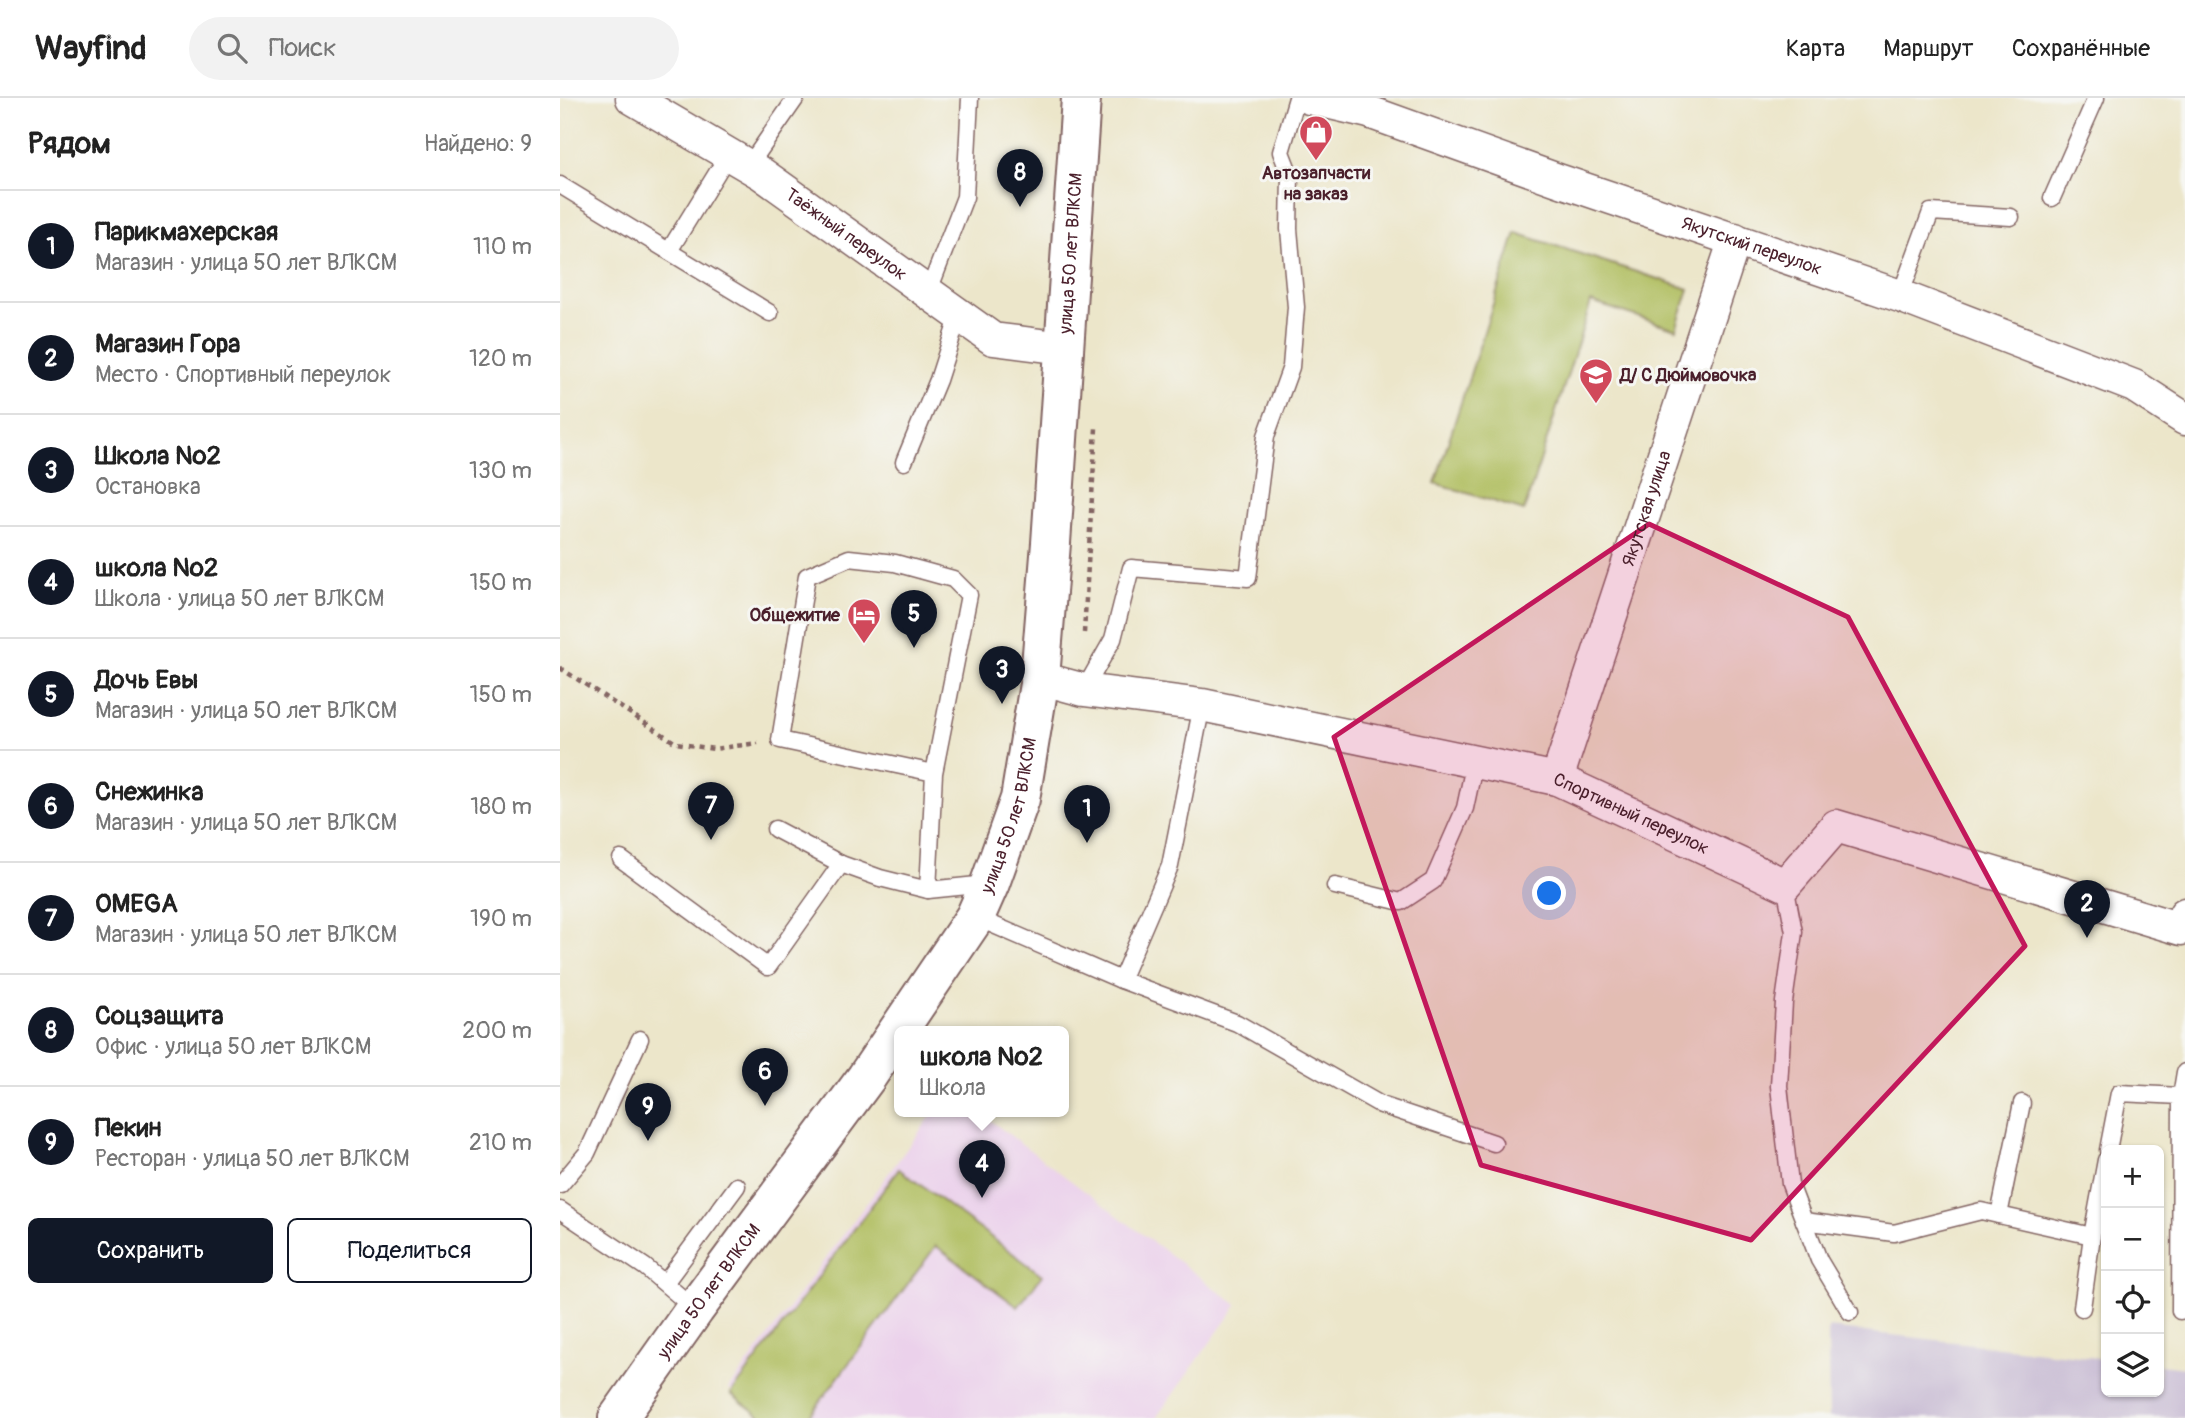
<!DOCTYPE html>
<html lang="ru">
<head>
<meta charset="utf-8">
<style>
  body { margin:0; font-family:Pangolin,sans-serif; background:#f2f2f2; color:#222 }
  .controls { position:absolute; right:21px; bottom:21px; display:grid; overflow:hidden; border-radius:10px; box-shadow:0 2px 5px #0004 }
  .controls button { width:63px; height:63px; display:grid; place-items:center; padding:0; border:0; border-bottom:2px solid #e0e0e0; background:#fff; color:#222; font:35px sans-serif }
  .you { position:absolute; left:990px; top:796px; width:24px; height:24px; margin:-18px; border:5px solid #fff; border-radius:50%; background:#1a73e8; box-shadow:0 0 0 10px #1a73e833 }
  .badge { display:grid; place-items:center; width:46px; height:46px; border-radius:50%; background:#111827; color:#fff; font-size:23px; font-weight:700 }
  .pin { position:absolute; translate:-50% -58px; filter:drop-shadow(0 2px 4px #0008) }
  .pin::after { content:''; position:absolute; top:37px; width:24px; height:21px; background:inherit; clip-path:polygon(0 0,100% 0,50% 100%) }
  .popup { position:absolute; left:334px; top:928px; width:175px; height:91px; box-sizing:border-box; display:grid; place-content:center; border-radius:10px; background:#fff; filter:drop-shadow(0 2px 5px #0005); font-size:23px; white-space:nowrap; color:#767676 }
  .popup b { font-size:26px; color:#222 }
  .popup::after { content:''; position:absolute; left:50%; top:100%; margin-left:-14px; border:14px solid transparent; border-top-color:#fff }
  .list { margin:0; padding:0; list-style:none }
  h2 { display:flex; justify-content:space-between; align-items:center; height:91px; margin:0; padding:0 28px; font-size:30px }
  h2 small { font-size:23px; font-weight:400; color:#767676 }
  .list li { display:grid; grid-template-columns:46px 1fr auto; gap:21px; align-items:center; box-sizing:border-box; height:112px; padding:0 28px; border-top:2px solid #e0e0e0 }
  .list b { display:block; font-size:26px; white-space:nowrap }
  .list p { margin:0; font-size:23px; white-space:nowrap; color:#767676 }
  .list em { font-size:23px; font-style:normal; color:#767676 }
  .actions { display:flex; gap:14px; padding:21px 28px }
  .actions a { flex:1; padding:16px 0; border:2px solid #111827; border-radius:10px; text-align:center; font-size:24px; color:#111827 }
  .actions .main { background:#111827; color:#fff }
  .icon { flex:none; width:38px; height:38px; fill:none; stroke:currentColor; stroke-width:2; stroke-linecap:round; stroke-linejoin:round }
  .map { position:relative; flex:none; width:1625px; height:1320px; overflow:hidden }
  header { display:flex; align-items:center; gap:42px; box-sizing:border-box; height:98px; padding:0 35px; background:#fff; border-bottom:2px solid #e0e0e0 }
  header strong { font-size:33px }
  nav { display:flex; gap:38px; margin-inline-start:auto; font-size:24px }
  .search { width:490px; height:63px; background:#f2f2f2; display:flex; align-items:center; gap:18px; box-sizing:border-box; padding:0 24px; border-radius:38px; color:#767676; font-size:26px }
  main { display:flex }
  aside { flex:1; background:#fff }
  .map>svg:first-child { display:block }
  .built { fill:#ebd1eb }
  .industrial { fill:#cbbfd5 }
  .green { fill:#b0be60; stroke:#7d6e46; stroke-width:2 }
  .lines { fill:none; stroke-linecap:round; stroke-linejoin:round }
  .service-casing { stroke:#836563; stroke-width:19 }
  .minor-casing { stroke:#836563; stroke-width:35 }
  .primary-casing { stroke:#836563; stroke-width:42 }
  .path { stroke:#836563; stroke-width:4.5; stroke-dasharray:5 5; stroke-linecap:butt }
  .service { stroke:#fff; stroke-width:16 }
  .minor { stroke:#fff; stroke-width:32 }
  .primary { stroke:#fff; stroke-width:38 }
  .marked { fill:#c2185b; fill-opacity:0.2; stroke:#c2185b; stroke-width:5; stroke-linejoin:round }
  .labels { text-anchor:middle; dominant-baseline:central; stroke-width:6; stroke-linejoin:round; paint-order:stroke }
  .poi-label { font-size:18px; font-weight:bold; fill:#4a1f2b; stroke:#f6f6f2 }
  .street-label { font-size:18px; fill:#4a1f2b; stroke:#f6f6f2 }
</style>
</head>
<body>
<header>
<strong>Wayfind</strong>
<div class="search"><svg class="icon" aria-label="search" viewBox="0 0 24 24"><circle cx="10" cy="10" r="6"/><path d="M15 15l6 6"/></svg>Поиск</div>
<nav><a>Карта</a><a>Маршрут</a><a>Сохранённые</a></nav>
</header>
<main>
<aside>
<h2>Рядом<small>Найдено: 9</small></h2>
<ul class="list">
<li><span class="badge">1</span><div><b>Парикмахерская</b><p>Магазин · улица 50 лет ВЛКСМ</p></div><em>110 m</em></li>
<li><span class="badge">2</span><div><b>Магазин Гора</b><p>Место · Спортивный переулок</p></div><em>120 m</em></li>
<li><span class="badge">3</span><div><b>Школа №2</b><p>Остановка</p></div><em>130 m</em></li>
<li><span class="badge">4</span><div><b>школа №2</b><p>Школа · улица 50 лет ВЛКСМ</p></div><em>150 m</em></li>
<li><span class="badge">5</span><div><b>Дочь Евы</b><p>Магазин · улица 50 лет ВЛКСМ</p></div><em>150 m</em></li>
<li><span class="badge">6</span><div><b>Снежинка</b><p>Магазин · улица 50 лет ВЛКСМ</p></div><em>180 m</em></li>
<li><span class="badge">7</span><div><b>OMEGA</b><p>Магазин · улица 50 лет ВЛКСМ</p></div><em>190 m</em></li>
<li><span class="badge">8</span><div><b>Соцзащита</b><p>Офис · улица 50 лет ВЛКСМ</p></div><em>200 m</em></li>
<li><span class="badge">9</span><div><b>Пекин</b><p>Ресторан · улица 50 лет ВЛКСМ</p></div><em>210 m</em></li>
</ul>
<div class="actions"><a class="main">Сохранить</a><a>Поделиться</a></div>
</aside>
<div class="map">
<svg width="1625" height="1320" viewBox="0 0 1625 1320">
  <rect width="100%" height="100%" fill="#f6f6f2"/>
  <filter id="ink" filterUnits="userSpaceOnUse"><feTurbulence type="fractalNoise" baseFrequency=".0143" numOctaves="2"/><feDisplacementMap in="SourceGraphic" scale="14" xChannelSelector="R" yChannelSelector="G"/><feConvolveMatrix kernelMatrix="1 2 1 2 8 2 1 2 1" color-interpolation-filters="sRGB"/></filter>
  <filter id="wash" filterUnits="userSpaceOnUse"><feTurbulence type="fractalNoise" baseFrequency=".00686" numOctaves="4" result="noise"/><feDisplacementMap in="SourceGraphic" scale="28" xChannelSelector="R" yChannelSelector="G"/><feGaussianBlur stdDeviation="1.57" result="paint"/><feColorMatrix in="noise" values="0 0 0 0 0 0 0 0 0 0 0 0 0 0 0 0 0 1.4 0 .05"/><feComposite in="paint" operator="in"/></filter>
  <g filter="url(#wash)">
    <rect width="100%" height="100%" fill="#ece6ca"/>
    <!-- built -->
    <path class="built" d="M374,1014H419L677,1207L596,1320H205L169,1291Z"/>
    <!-- industrial -->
    <path class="industrial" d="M1268,1230L1546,1261V1294H1599V1267L1625,1270V1320H1269Z"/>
    <!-- green -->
    <g class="green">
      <path d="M956,135L1129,191L1116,231L1031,204L964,413L875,385Z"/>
      <path d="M339,1071L482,1177L458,1209L376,1148L248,1320H203L171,1296Z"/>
    </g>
  </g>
  <g filter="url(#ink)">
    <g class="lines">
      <!-- service casing -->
      <g class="service-casing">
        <g id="service">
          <path d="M188,69L236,0"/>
          <path d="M0,87L210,215"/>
          <path d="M1492,100L1536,0"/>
          <path d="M109,153L168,57"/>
          <path d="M368,195L405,99L410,0"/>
          <path d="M1340,198L1371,114L1451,119"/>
          <path d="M344,364L378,282L399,217"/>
          <path d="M524,592L553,541L571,470L688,480L706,338L731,269L736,209L729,131L730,77L721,54L737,0"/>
          <path d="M215,731L281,766L320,780L368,792L427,786"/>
          <path d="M61,761L208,869L281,766"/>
          <path d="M1225,787L1234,834L1224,904L1219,988L1230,1086L1259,1162L1290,1214"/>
          <path d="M775,788L841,804L873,783L905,710L915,663"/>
          <path d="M368,792L374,675L409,497L393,481L335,465L289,460L247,478L220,642L374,675"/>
          <path d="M415,819L561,882L677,925L821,1007L934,1045"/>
          <path d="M561,882L610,768L642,607"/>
          <path d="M1621,998L1625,974"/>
          <path d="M1548,1052L1559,995L1621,998L1620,1213"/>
          <path d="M0,1087L27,1055L80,941"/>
          <path d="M0,1112L85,1169L135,1211"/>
          <path d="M1439,1117L1462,1005"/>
          <path d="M1244,1123L1334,1135L1421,1113L1532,1138L1546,1062"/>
          <path d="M105,1185L177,1088"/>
          <path d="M1522,1210L1532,1138"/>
        </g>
      </g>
      <!-- minor casing -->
      <g class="minor-casing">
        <g id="minor">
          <path id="s1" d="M72,0L202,76L433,241L504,250"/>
          <path id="s2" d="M749,0L809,14L998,82L1340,198L1574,288L1625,321"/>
          <path id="s3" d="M480,580L524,592L642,607L997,681L1225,787L1276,728L1621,831L1625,816"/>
          <path id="s4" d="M997,681L1175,141"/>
        </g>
      </g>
      <!-- primary casing -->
      <g class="primary-casing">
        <g id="primary">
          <path id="s5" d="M58,1320L135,1211L306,980L415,819L430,785L460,701L480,580L491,445L521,0"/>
        </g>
      </g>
      <!-- path -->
      <g class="path">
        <path d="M524,535L536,330"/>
        <path d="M0,570L116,645L154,651L198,645"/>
      </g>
      <!-- service -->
      <use href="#service" class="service"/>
      <!-- minor -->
      <use href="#minor" class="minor"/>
      <!-- primary -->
      <use href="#primary" class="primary"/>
    </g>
  </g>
  <!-- marked area -->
  <path class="marked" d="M1089,426L1288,519L1465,848L1191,1142L921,1067L774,639Z"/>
  <!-- icons -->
  <defs>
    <g id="shop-pin" transform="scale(1.75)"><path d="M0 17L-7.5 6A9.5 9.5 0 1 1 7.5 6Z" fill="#d1495b" stroke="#f6f6f2"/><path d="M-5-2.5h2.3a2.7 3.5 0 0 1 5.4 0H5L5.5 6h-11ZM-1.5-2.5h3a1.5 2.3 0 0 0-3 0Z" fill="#fff"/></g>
    <g id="school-pin" transform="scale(1.75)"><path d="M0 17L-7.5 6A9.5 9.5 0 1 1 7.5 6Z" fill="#d1495b" stroke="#f6f6f2"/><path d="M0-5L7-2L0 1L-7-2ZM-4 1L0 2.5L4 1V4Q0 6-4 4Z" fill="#fff"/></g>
    <g id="hotel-pin" transform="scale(1.75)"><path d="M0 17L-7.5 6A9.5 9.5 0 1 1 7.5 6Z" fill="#d1495b" stroke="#f6f6f2"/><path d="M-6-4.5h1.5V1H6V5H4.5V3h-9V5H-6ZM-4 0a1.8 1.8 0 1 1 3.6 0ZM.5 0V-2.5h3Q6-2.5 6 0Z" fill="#fff"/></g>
  </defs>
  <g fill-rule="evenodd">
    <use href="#shop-pin" x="756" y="34"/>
    <use href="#school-pin" x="1036" y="277"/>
    <use href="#hotel-pin" x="304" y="517"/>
  </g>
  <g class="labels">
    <!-- poi labels -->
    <g class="poi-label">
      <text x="756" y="75">Автозапчасти<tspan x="756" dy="21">на заказ</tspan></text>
      <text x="1060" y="277" text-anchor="start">Д/ С Дюймовочка</text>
      <text x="280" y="517" text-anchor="end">Общежитие</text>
    </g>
    <!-- street labels -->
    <g class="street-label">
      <text stroke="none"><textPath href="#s1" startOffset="254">Таёжный переулок</textPath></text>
      <text stroke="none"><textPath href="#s2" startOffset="467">Якутский переулок</textPath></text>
      <text stroke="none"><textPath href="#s5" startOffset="1290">улица 50 лет ВЛКСМ</textPath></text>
      <text stroke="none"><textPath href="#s4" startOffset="285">Якутская улица</textPath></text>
      <text stroke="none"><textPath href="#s3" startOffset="609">Спортивный переулок</textPath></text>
      <text stroke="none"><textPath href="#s5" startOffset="723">улица 50 лет ВЛКСМ</textPath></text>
      <text stroke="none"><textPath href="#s5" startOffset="156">улица 50 лет ВЛКСМ</textPath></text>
    </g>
  </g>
</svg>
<div class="controls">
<button>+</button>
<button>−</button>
<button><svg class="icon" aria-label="locate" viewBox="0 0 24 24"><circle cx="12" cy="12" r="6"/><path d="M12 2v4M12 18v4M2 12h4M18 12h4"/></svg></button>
<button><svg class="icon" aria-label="layers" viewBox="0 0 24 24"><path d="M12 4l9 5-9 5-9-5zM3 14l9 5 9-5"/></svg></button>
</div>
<div class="you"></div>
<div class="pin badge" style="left:527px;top:745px">1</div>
<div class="pin badge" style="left:1527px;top:840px">2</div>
<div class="pin badge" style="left:442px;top:606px">3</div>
<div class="pin badge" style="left:422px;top:1100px">4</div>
<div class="popup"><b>школа №2</b>Школа</div>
<div class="pin badge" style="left:354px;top:550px">5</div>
<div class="pin badge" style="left:205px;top:1008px">6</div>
<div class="pin badge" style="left:151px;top:742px">7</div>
<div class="pin badge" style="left:460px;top:109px">8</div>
<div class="pin badge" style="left:88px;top:1043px">9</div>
</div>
</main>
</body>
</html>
